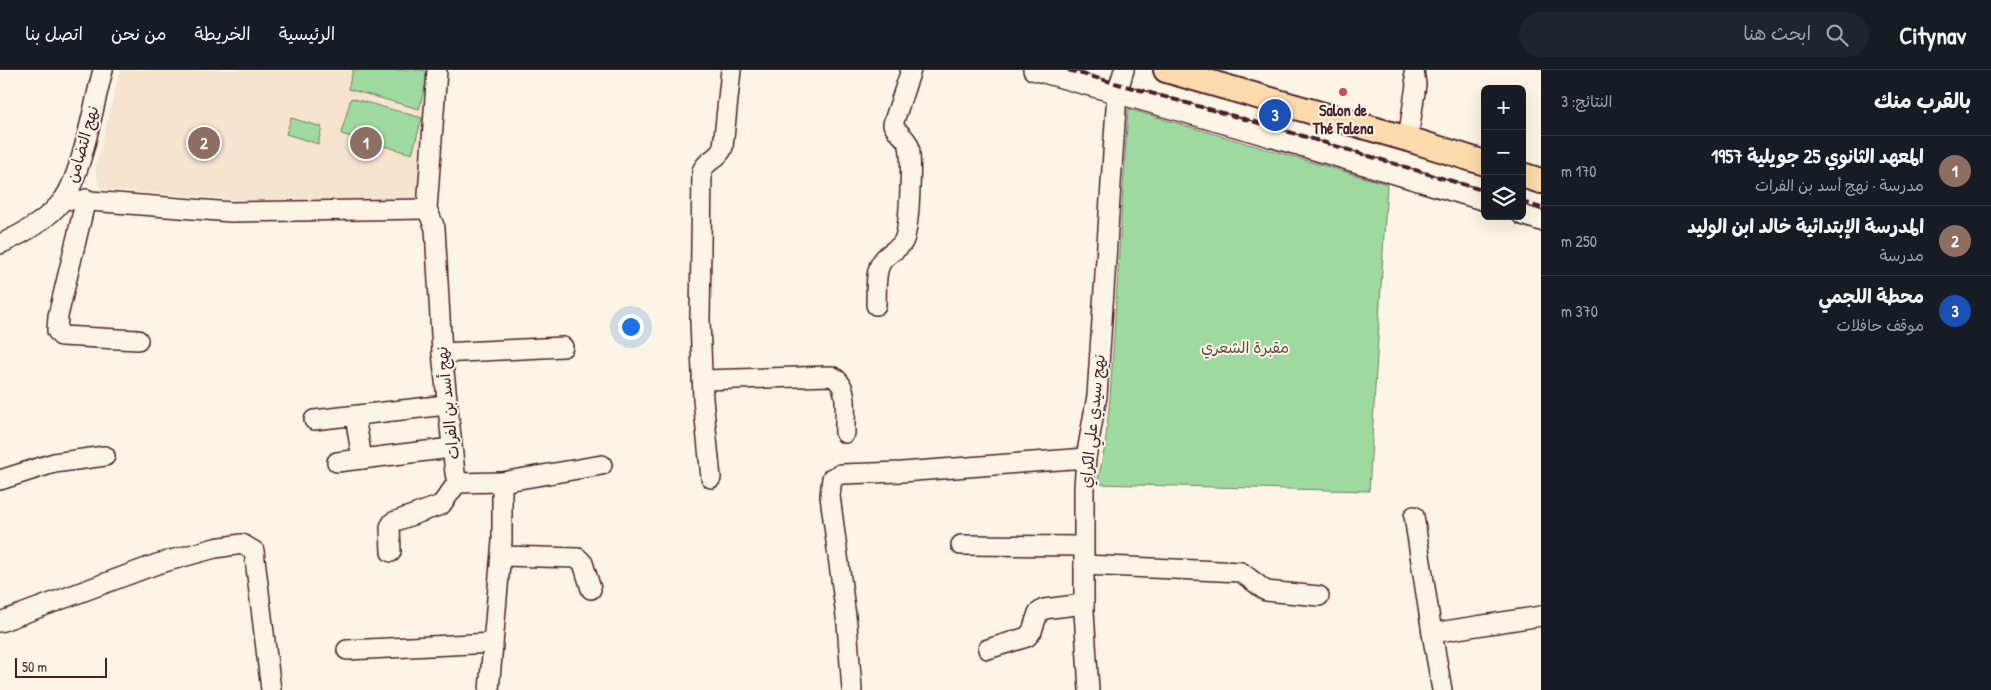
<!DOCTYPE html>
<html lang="ar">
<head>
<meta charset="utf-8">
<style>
  body { margin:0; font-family:"Patrick Hand","Playpen Sans Arabic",sans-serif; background:#20242c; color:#f1f3f6; direction:rtl }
  .controls { position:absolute; right:15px; top:15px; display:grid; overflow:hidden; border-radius:8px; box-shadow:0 5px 20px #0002 }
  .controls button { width:45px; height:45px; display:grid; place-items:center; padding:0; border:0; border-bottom:1px solid #363941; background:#171b24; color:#f1f3f6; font:25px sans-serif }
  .scale { position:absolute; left:15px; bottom:12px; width:92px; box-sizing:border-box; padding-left:5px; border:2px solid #4a1f2b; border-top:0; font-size:14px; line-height:18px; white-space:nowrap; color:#4a1f2b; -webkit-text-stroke:4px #fcf5e5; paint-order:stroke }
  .you { position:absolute; left:630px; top:256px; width:18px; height:18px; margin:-12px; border:4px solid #fff; border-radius:50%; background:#1a73e8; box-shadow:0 0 0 8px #1a73e833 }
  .badge { display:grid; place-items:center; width:32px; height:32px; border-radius:50%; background:#7c3aed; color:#fff; font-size:16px; font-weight:700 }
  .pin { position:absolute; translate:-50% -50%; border:2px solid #fff; box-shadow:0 1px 5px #0006 }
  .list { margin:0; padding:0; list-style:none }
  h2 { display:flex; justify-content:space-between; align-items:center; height:65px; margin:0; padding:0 20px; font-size:21px }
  h2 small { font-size:16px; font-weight:400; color:#9ea1a6 }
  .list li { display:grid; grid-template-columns:32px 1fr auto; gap:15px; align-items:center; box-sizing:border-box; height:70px; padding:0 20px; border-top:1px solid #363941 }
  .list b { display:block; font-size:19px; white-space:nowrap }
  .list p { margin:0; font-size:16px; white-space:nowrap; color:#9ea1a6 }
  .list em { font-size:16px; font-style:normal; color:#9ea1a6 }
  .icon { flex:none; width:28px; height:28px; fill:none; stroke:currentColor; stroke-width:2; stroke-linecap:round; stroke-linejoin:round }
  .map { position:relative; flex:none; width:1541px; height:620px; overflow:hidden; direction:ltr }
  header { display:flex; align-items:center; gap:30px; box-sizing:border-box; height:70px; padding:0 25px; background:#171b24; border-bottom:1px solid #363941 }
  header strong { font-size:24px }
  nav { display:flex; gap:28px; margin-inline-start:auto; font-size:18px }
  .search { width:350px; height:45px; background:#20242c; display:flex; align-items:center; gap:12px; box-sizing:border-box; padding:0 18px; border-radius:28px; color:#9ea1a6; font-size:19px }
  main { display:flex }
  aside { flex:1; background:#171b24 }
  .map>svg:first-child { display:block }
  .built { fill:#f6e4ce }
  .green { fill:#9edaa0; stroke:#747c66 }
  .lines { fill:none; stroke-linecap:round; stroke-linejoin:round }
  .minor-casing { stroke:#4a1f2b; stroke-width:22 }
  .major-casing { stroke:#4a1f2b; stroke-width:28 }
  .minor { stroke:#fcf5e5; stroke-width:19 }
  .major { stroke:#fedbac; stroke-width:24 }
  .rail { stroke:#4a1f2b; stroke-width:4; stroke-dasharray:8 4; stroke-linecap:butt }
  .poi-dot { fill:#d1495b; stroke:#fcf5e5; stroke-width:2 }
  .labels { text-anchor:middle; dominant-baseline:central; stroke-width:4; stroke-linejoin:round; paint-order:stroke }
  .poi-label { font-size:16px; font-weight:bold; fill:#4a1f2b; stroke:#fcf5e5 }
  .street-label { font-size:16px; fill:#4a1f2b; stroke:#fcf5e5 }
  .park-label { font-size:16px; fill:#5f4e48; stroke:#fcf5e5 }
</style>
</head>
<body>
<header>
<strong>Citynav</strong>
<div class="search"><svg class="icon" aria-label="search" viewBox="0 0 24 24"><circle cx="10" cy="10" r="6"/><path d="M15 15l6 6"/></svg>ابحث هنا</div>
<nav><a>الرئيسية</a><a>الخريطة</a><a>من نحن</a><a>اتصل بنا</a></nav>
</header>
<main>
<aside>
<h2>بالقرب منك<small>النتائج: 3</small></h2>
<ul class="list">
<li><span class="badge" style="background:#8d6e63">1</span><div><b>المعهد الثانوي 25 جويلية 1957</b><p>مدرسة · نهج أسد بن الفرات</p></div><em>170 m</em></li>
<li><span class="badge" style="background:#8d6e63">2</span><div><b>المدرسة الإبتدائية خالد ابن الوليد</b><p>مدرسة</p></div><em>250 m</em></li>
<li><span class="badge" style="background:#1a4fb4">3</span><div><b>محطة اللجمي</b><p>موقف حافلات</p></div><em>370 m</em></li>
</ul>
</aside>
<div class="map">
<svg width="1541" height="620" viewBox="0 0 1541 620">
  <rect width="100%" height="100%" fill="#fcf5e5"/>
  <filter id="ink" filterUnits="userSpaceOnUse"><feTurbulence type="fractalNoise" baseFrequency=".02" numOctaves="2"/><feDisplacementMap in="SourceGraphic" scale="10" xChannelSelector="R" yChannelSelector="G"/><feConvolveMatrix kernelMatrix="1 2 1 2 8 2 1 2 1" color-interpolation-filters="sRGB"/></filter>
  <g filter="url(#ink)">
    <!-- built -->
    <path class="built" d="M124,0H429L420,122L408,133H276L100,119L95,100L120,1Z"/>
    <!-- green -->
    <g class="green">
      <path d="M353,0H421L429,2L419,39L348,19Z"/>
      <path d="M351,28L422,48L412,84L341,64Z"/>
      <path d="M1128,39L1387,114L1369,421L1097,414L1105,376L1110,329Z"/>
      <path d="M291,48L322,57L318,74L286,64Z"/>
    </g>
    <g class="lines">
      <!-- minor casing -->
      <g class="minor-casing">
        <g id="minor">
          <path d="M437,0L427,139L435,158L442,283L455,403L457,413L502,412V471L489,620"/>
          <path d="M1033,0L1250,61L1485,131"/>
          <path d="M1408,69L1416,15L1414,0"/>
          <path d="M64,129L231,142L427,139"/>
          <path d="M86,129L58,246L57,261L61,266L138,270"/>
          <path d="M1522,145L1541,151"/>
          <path d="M0,174C23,164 47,150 63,130C82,105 94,32 103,0"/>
          <path d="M876,235C877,222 874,200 883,190C889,182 898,180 903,172C910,160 912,90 909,76C906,66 896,63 893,54L911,0"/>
          <path d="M442,283L563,277"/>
          <path d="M702,310L831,306C851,314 844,345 845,363"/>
          <path d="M355,346L362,389"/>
          <path d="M314,350L446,335"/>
          <path d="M337,392L451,378"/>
          <path d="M711,408L703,329L700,250L702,101C706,90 719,89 723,77L731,0"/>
          <path d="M0,410L54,393L105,386"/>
          <path d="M502,412L602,395"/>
          <path d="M1414,446L1432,563"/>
          <path d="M961,475L1083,476"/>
          <path d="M391,482L390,457L393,452L441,435L457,413"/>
          <path d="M501,486L578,488L583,493L591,519"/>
          <path d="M1084,495L1241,502L1266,521L1319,526"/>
          <path d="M0,552L157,494L215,478L242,474L254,481L271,620"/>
          <path d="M988,579L1027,567L1032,561L1038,543L1044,539L1084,534"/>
          <path d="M347,580L493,573"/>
          <path d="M852,620L847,554L830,426L832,408L841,404L902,402L1086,388"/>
          <path d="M1089,620L1084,542V417L1086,388L1097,326L1117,23L1124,0"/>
          <path d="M1442,620L1432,563L1541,546"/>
        </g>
      </g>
      <!-- major casing -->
      <g class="major-casing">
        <g id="major">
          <path d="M1166,0L1408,69L1485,93"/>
          <path d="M1522,105L1541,111"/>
        </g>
      </g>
      <!-- minor -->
      <use href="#minor" class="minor"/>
      <!-- major -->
      <use href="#major" class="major"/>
      <!-- rail -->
      <g class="rail">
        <path d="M1068,0L1266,55L1485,121"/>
        <path d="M1522,132L1541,138"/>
      </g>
    </g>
  </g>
  <!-- markers -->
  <circle class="poi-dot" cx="1343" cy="22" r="5"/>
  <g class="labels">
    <!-- poi labels -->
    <g class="poi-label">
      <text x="1343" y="40">Salon de<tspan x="1343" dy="18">Thé Falena</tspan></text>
    </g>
    <!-- street labels -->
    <g class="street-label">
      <text transform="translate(82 74) rotate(-74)">نهج التضامن</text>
      <text transform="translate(447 333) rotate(-96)">نهج أسد بن الفرات</text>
      <text transform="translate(1092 351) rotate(-84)">نهج سيدي علي الكراي</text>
    </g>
    <!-- park labels -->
    <g class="park-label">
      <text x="1245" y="277">مقبرة الشعري</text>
    </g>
  </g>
</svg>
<div class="controls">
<button>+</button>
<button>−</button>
<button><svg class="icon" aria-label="layers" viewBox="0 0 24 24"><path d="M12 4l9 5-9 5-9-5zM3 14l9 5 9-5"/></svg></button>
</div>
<div class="scale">50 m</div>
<div class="you"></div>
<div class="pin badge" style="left:366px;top:73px;background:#8d6e63">1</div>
<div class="pin badge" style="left:204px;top:73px;background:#8d6e63">2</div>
<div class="pin badge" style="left:1275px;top:45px;background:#1a4fb4">3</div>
</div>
</main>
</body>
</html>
